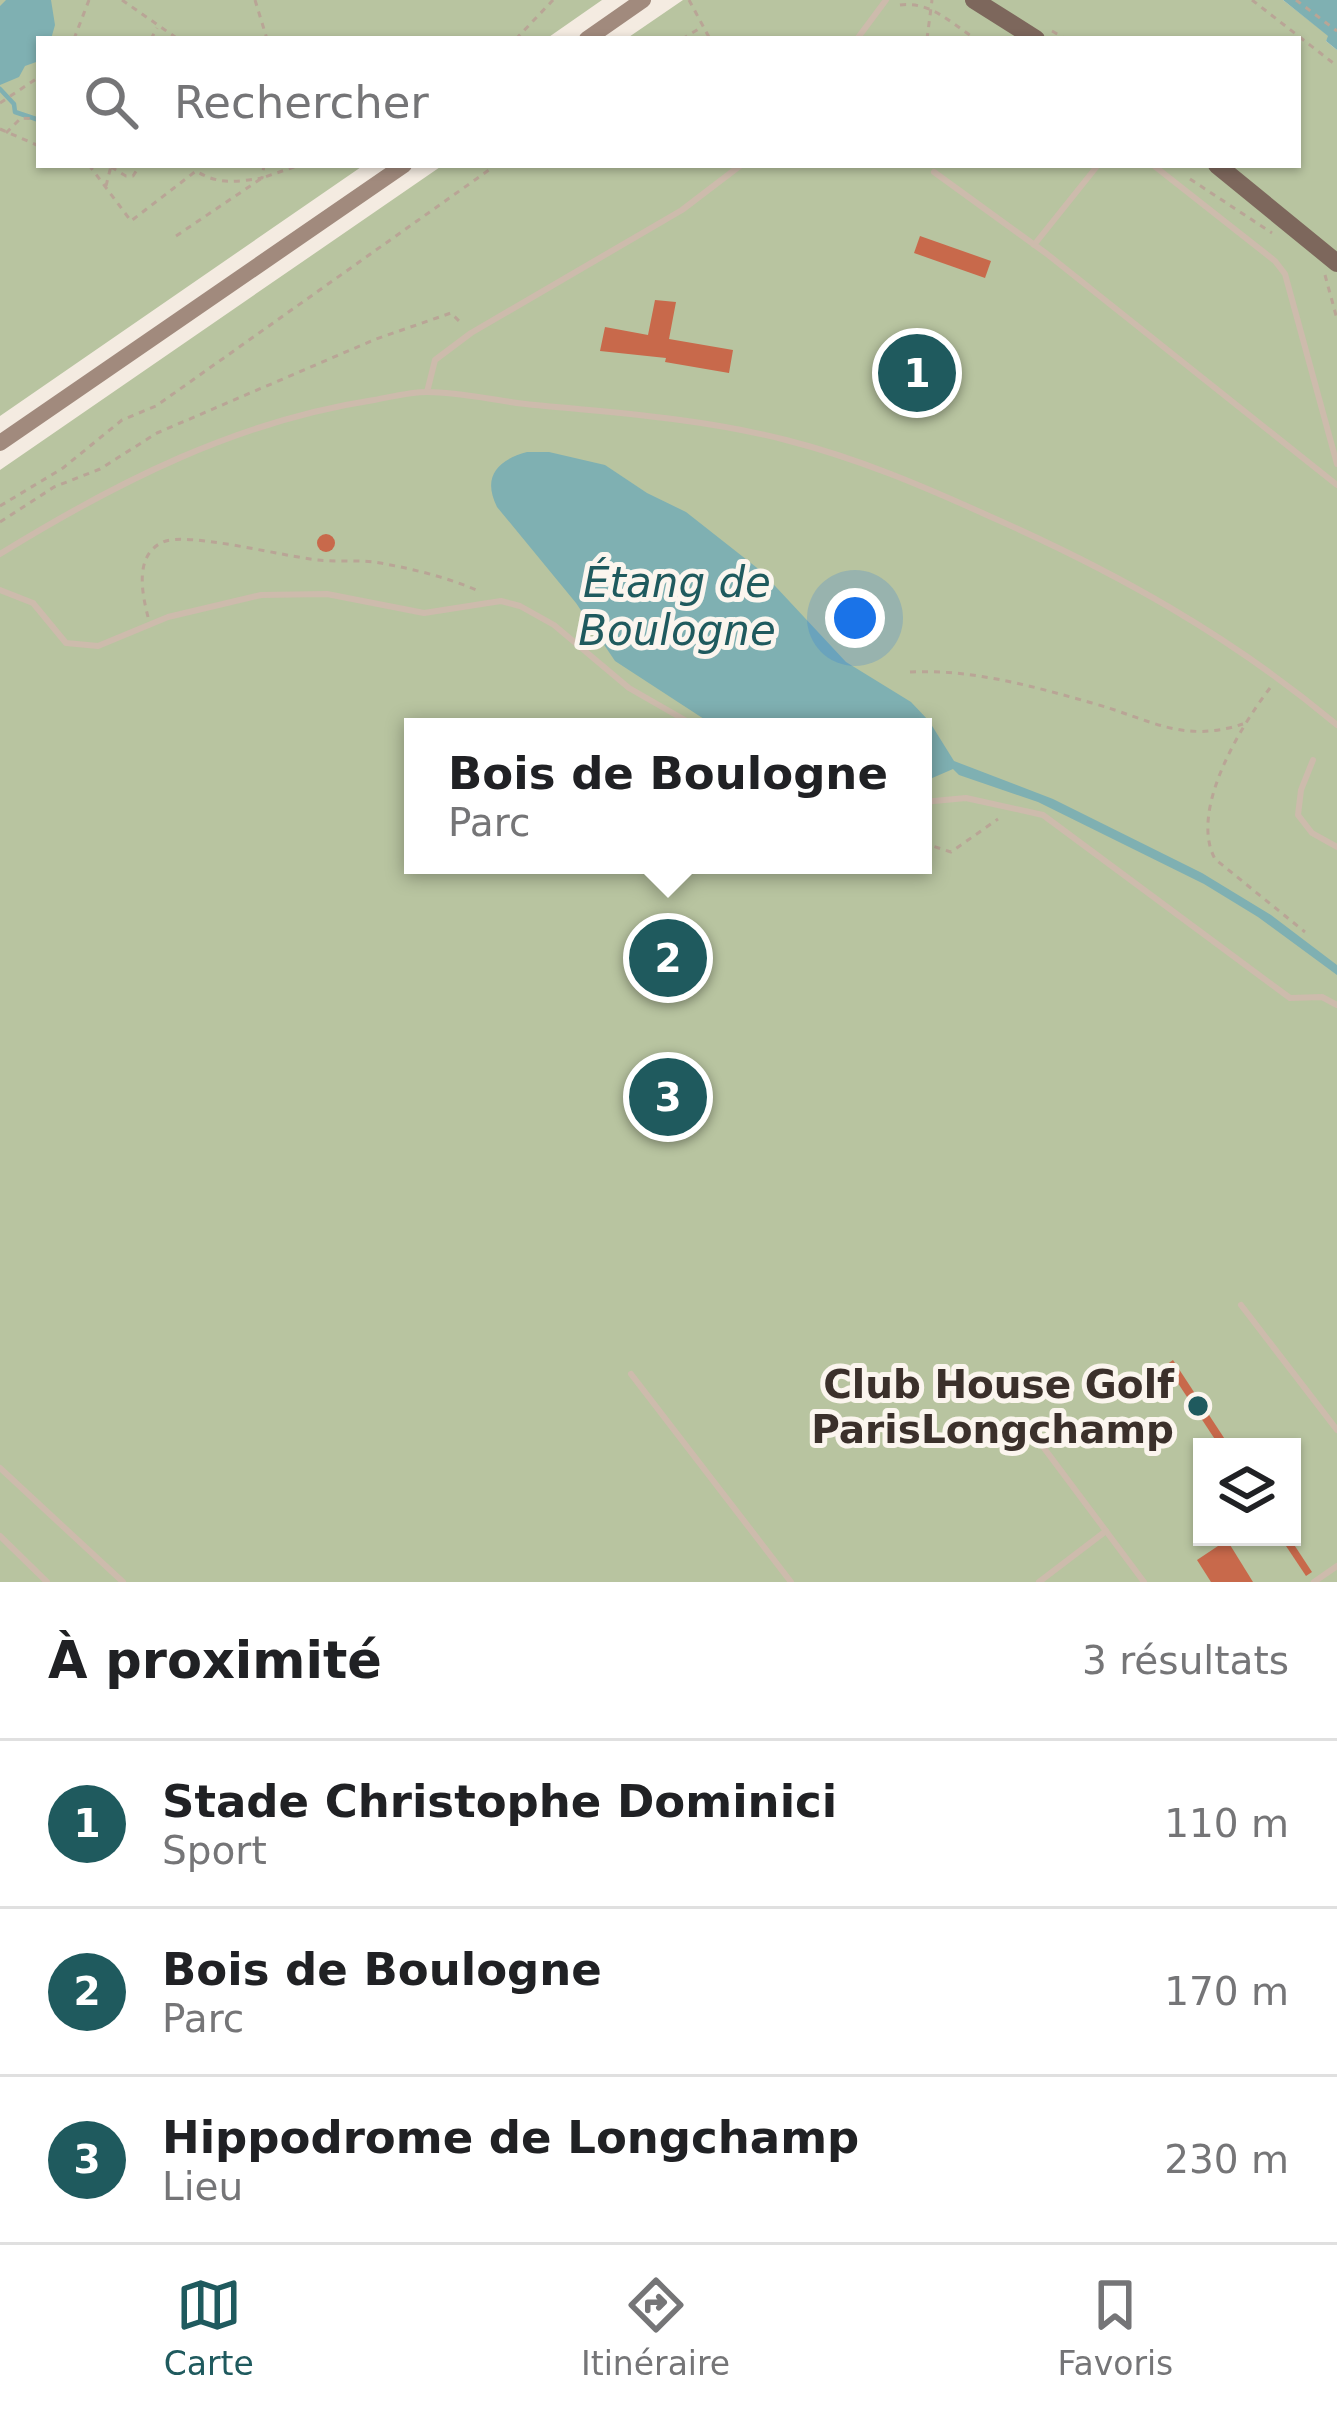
<!DOCTYPE html>
<html lang="fr">
<head>
<meta charset="utf-8">
<style>
  body { margin:0; font-family:"DejaVu Sans",sans-serif; background:#f6f6f6; color:#202124 }
  .controls { position:absolute; right:36px; bottom:36px; display:grid; overflow:hidden; border-radius:0px; box-shadow:0 3px 9px #0004 }
  .controls button { width:108px; height:108px; display:grid; place-items:center; padding:0; border:0; border-bottom:3px solid #e0e0e0; background:#fff; color:#202124; font:60px sans-serif }
  .you { position:absolute; left:855px; top:618px; width:42px; height:42px; margin:-30px; border:9px solid #fff; border-radius:50%; background:#1a73e8; box-shadow:0 0 0 18px #1a73e833 }
  .badge { display:grid; place-items:center; width:78px; height:78px; border-radius:50%; background:#1f5a5e; color:#fff; font-size:39px; font-weight:700 }
  .pin { position:absolute; translate:-50% -50%; border:6px solid #fff; box-shadow:0 3px 12px #0006 }
  .popup { position:absolute; left:404px; top:718px; width:528px; height:156px; box-sizing:border-box; display:grid; place-content:center; border-radius:0px; background:#fff; filter:drop-shadow(0 3px 9px #0005); font-size:39px; white-space:nowrap; color:#757577 }
  .popup b { font-size:45px; color:#202124 }
  .popup::after { content:''; position:absolute; left:50%; top:100%; margin-left:-24px; border:24px solid transparent; border-top-color:#fff }
  .list { margin:0; padding:0; list-style:none }
  h2 { display:flex; justify-content:space-between; align-items:center; height:156px; margin:0; padding:0 48px; font-size:51px }
  h2 small { font-size:39px; font-weight:400; color:#757577 }
  .list li { display:grid; grid-template-columns:78px 1fr auto; gap:36px; align-items:center; box-sizing:border-box; height:168px; padding:0 48px; border-top:3px solid #e0e0e0 }
  .list b { display:block; font-size:45px; white-space:nowrap }
  .list p { margin:0; font-size:39px; white-space:nowrap; color:#757577 }
  .list em { font-size:39px; font-style:normal; color:#757577 }
  .icon { flex:none; width:66px; height:66px; fill:none; stroke:currentColor; stroke-width:2; stroke-linecap:round; stroke-linejoin:round }
  .map { position:relative; flex:none; width:1337px; height:1582px; overflow:hidden }
  .search { position:absolute; background:#fff; box-shadow:0 3px 9px #0004; left:36px; right:36px; top:36px; height:132px; display:flex; align-items:center; gap:30px; box-sizing:border-box; padding:0 42px; border-radius:0px; color:#757577; font-size:45px }
  .sheet { height:660px; background:#fff }
  nav { display:flex; justify-content:space-around; align-items:center; box-sizing:border-box; height:168px; border-top:3px solid #e0e0e0; background:#fff; font-size:33px; color:#757577 }
  nav a { display:grid; justify-items:center; gap:6px }
  nav .on { color:#1f5a5e }
  .map>svg:first-child { display:block }
  .green { fill:#b8c4a0; fill-rule:evenodd }
  .water { fill:#7fb0b2 }
  .lines { fill:none; stroke-linecap:round; stroke-linejoin:round }
  .stream { stroke:#7fb0b2; stroke-width:4.5 }
  .building { fill:#c8694b }
  .path { stroke:#b9a596; stroke-width:3; stroke-dasharray:6 6; stroke-linecap:butt }
  .lane { stroke:#cdbbac; stroke-width:6 }
  .secondary { stroke:#a18a7d; stroke-width:16 }
  .primary { stroke:#7d675c; stroke-width:18 }
  .poi-dot { fill:#1f5a5e; stroke:#fbf5ee; stroke-width:4.5 }
  .labels { text-anchor:middle; dominant-baseline:central; stroke-width:10; stroke-linejoin:round; paint-order:stroke }
  .poi-label { font-size:39px; font-weight:bold; fill:#3b302b; stroke:#fbf5ee; text-anchor:end }
  .water-label { font-size:42px; font-style:italic; fill:#1f5a5e; stroke:#fbf5ee }
</style>
</head>
<body>
<div class="map">
<svg width="1337" height="1582" viewBox="0 0 1337 1582">
  <rect width="100%" height="100%" fill="#f4ebe1"/>
  <!-- green -->
  <g class="green">
    <path d="M0,0H602L546,39H39V165H364L0,416Z"/>
    <path d="M683,0H1283L1329,36L1326,41L1337,50V1582H0V470L443,165H1298V39H626ZM413,727H923V865H413ZM1202,1447H1292V1537H1202Z"/>
  </g>
  <!-- water -->
  <g class="water">
    <path d="M6,0H51L55,25L51,39H39V61L25,66L19,77L0,85V6Z"/>
    <path d="M1283,0H1337V50L1326,41L1328,36Z"/>
    <path d="M527,452H549L605,465L647,493L686,512L761,571L846,662L911,702L929,721L954,761L1053,799L1202,873L1271,915L1337,965V975L1258,917L1204,884L1038,802L959,775L953,769L923,782V727H720L704,719L615,661L576,603L497,507C482,477 497,460 527,452Z"/>
  </g>
  <g class="lines">
    <!-- stream -->
    <path class="stream" d="M0,89L14,104L15,112L39,120"/>
  </g>
  <!-- building -->
  <g class="building">
    <path d="M920,236L991,261L985,278L914,253Z"/>
    <path d="M655,300L676,302L669,339L733,350L729,373L665,362L666,358L600,351L605,327L648,335Z"/>
    <circle cx="326" cy="543" r="9"/>
    <path d="M1173,1360L1230,1447H1220L1166,1365Z"/>
    <path d="M1280,1537H1289L1312,1572L1306,1576Z"/>
    <path d="M1227,1540L1253,1582H1211L1197,1560Z"/>
  </g>
  <g class="lines">
    <!-- path -->
    <g class="path">
      <path d="M122,0L178,39"/>
      <path d="M255,0L267,39"/>
      <path d="M689,0L710,39"/>
      <path d="M1252,0L1337,66"/>
      <path d="M1296,0L1337,31"/>
      <path d="M900,5C931,1 950,23 976,39"/>
      <path d="M1052,31L1066,39"/>
      <path d="M74,39L89,0"/>
      <path d="M151,39L157,28"/>
      <path d="M516,39L553,0"/>
      <path d="M682,39L702,27"/>
      <path d="M927,39L932,0"/>
      <path d="M0,103L39,77"/>
      <path d="M0,129L39,146"/>
      <path d="M6,133L21,118L39,119"/>
      <path d="M89,165L131,221L196,171C219,185 235,182 262,178L264,165"/>
      <path d="M111,167L126,176H133L140,165"/>
      <path d="M1190,179L1272,233"/>
      <path d="M106,186L111,166"/>
      <path d="M176,236L262,178L300,165"/>
      <path d="M1325,275L1337,319"/>
      <path d="M0,506L63,468L122,420L156,406L496,165"/>
      <path d="M0,522L54,487L100,469L157,433L376,339L451,313L462,324"/>
      <path d="M148,617C142,593 134,555 163,542C186,531 286,557 318,560C336,562 355,560 374,562C410,568 447,577 481,592"/>
      <path d="M910,672C972,669 1032,686 1092,703C1150,719 1182,744 1243,724"/>
      <path d="M1270,688C1240,727 1189,811 1215,859L1305,932"/>
      <path d="M923,843L951,852L998,819"/>
    </g>
    <!-- lane -->
    <g class="lane">
      <path d="M857,39L886,0"/>
      <path d="M1153,165L1275,261L1285,274L1337,464"/>
      <path d="M934,172L1047,254L1337,485"/>
      <path d="M1034,245L1098,165"/>
      <path d="M427,392L435,360L471,333L682,210L741,165"/>
      <path d="M0,554C117,482 237,421 374,400C391,397 410,392 427,392C463,392 500,402 535,405C619,413 704,419 786,440C857,458 923,486 989,516C1116,572 1231,636 1337,725"/>
      <path d="M0,590L33,603L66,643L98,646L168,617L261,595L327,594L424,613L501,601L520,606L554,625L629,688L697,727"/>
      <path d="M1313,760L1301,790L1298,815L1312,833L1337,847"/>
      <path d="M923,802L966,798L1043,815L1290,998L1322,997L1337,1005"/>
      <path d="M1241,1305L1337,1430"/>
      <path d="M631,1374L791,1582"/>
      <path d="M1035,1436L1106,1531L1039,1582"/>
      <path d="M0,1468L123,1582"/>
      <path d="M1106,1531L1144,1582"/>
      <path d="M0,1536L47,1582"/>
      <path d="M1314,1582L1337,1566"/>
    </g>
    <!-- secondary -->
    <g class="secondary">
      <path d="M587,39L643,0"/>
      <path d="M0,443L404,165"/>
    </g>
    <!-- primary -->
    <g class="primary">
      <path d="M974,0L1036,39"/>
      <path d="M1217,165L1337,263"/>
    </g>
  </g>
  <!-- markers -->
  <circle class="poi-dot" cx="1198" cy="1406" r="12"/>
  <g class="labels">
    <!-- poi labels -->
    <g class="poi-label">
      <text x="1174" y="1384">Club House Golf<tspan x="1174" dy="45">ParisLongchamp</tspan></text>
    </g>
    <!-- water labels -->
    <g class="water-label">
      <text x="677" y="582">Étang de<tspan x="677" dy="48">Boulogne</tspan></text>
    </g>
  </g>
</svg>
<div class="controls">
<button><svg class="icon" aria-label="layers" viewBox="0 0 24 24"><path d="M12 4l9 5-9 5-9-5zM3 14l9 5 9-5"/></svg></button>
</div>
<div class="you"></div>
<div class="pin badge" style="left:917px;top:373px">1</div>
<div class="pin badge" style="left:668px;top:958px">2</div>
<div class="popup"><b>Bois de Boulogne</b>Parc</div>
<div class="pin badge" style="left:668px;top:1097px">3</div>
<div class="search"><svg class="icon" aria-label="search" viewBox="0 0 24 24"><circle cx="10" cy="10" r="6"/><path d="M15 15l6 6"/></svg>Rechercher</div>
</div>
<section class="sheet">
<h2>À proximité<small>3 résultats</small></h2>
<ul class="list">
<li><span class="badge">1</span><div><b>Stade Christophe Dominici</b><p>Sport</p></div><em>110 m</em></li>
<li><span class="badge">2</span><div><b>Bois de Boulogne</b><p>Parc</p></div><em>170 m</em></li>
<li><span class="badge">3</span><div><b>Hippodrome de Longchamp</b><p>Lieu</p></div><em>230 m</em></li>
</ul>
</section>
<nav>
<a class="on"><svg class="icon" aria-label="map" viewBox="0 0 24 24"><path d="M3 6l6-2 6 2 6-2v14l-6 2-6-2-6 2zM9 4v14M15 6v14"/></svg>Carte</a>
<a><svg class="icon" aria-label="directions" viewBox="0 0 24 24"><path d="M12 3l9 9-9 9-9-9zM9 14v-3h6M13 9l2 2-2 2"/></svg>Itinéraire</a>
<a><svg class="icon" aria-label="saved" viewBox="0 0 24 24"><path d="M7 4h10v16l-5-4-5 4z"/></svg>Favoris</a>
</nav>
</body>
</html>
